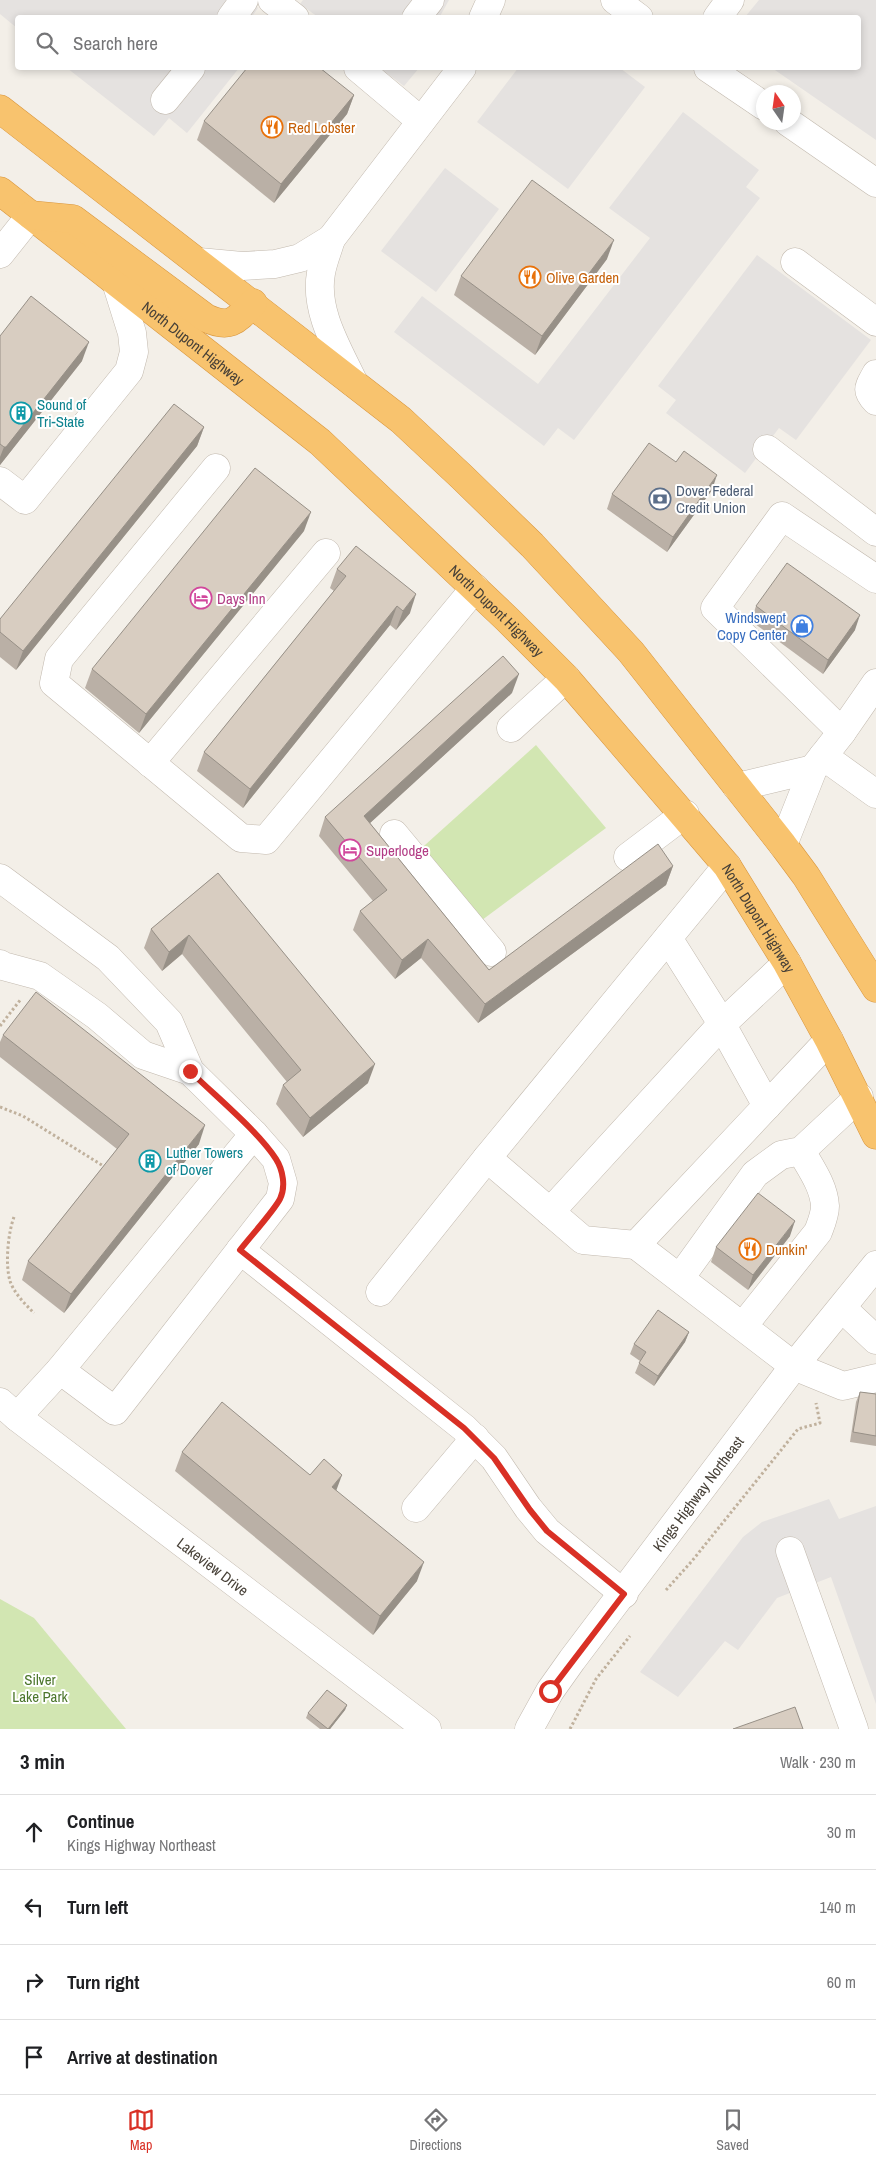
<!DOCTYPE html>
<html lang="en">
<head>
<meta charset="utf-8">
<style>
  body { margin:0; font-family:"Archivo Narrow",sans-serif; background:#f6f6f6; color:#202124 }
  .compass { position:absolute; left:756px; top:85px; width:45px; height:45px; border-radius:50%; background:#fff; box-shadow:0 2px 8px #0003; rotate:347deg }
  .stop { position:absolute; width:15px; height:15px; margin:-11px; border:4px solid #d93025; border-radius:50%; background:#fff }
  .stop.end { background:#d93025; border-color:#fff; box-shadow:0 1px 5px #0008 }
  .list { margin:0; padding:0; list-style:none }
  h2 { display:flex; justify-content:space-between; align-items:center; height:65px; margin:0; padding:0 20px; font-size:21px }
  h2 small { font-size:16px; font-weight:400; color:#757577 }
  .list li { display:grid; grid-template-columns:32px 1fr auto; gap:15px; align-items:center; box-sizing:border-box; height:75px; padding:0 20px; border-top:1px solid #e0e0e0 }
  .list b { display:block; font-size:19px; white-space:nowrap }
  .list p { margin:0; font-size:16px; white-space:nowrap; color:#757577 }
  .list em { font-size:16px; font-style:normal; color:#757577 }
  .icon { flex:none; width:28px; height:28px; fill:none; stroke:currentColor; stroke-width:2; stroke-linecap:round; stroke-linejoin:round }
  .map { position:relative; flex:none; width:876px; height:1729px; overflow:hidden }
  .search { position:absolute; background:#fff; box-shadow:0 2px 8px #0003; left:15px; right:15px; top:15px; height:55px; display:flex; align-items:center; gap:12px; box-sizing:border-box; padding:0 18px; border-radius:5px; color:#757577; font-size:19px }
  .sheet { height:365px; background:#fff }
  nav { display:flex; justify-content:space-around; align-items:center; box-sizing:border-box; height:70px; border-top:1px solid #e0e0e0; background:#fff; font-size:14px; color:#757577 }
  nav a { display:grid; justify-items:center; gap:2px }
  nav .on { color:#d93025 }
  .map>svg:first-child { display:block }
  .green { fill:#d2e6b2 }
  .parking { fill:#e5e2e0 }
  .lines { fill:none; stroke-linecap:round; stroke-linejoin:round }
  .minor-casing { stroke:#c2b9ae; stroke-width:29 }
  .highway-casing { stroke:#d8963e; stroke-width:29 }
  .path { stroke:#c0b19d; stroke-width:3; stroke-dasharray:2.5 2.5; stroke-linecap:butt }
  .minor { stroke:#fff; stroke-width:28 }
  .highway { stroke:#f8c36e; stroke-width:28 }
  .wall { fill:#bab0a6 }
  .shaded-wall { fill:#979087 }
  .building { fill:#d8cdc1; stroke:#979087 }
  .route { stroke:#d93025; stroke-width:6 }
  .labels { text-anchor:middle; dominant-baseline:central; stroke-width:4; stroke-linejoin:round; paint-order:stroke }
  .food-label { font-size:15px; fill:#c56008; stroke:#fff; text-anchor:start }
  .street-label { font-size:15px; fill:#474037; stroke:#fff }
  .culture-label { font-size:15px; fill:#0d838f; stroke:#fff; text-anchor:start }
  .service-label { font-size:15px; fill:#4e5e75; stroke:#fff; text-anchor:start }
  .hotel-label { font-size:15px; fill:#b23c85; stroke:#fff; text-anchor:start }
  .shop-label { font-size:15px; fill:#366cbe; stroke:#fff; text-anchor:end }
  .park-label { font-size:15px; fill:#4c762c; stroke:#fff }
</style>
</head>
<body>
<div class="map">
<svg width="876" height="1729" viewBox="0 0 876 1729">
  <rect width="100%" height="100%" fill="#f3efe8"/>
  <!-- green -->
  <g class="green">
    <path d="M536,745L606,828L474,926L415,854Z"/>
    <path d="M0,1599L34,1618L126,1729H0Z"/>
  </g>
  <!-- parking -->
  <g class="parking">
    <path d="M0,0H249L258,8L251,18H18L17,28L0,14Z"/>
    <path d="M303,0H449L439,18L318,17L300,4Z"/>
    <path d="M759,0H876V140L772,68H858V18L745,17Z"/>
    <path d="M67,68H239L187,133L169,118L154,136Z"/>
    <path d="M380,68H419L404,86Z"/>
    <path d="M518,68H620L645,87L568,189L477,122Z"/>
    <path d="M683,112L759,170L746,187L760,198L574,440L558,428L544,446L394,332L422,296L538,384L650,238L609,208Z"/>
    <path d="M445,168L499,209L436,292L381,251Z"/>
    <path d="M757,255L871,340L796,440L779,428L745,473L666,413L676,400L658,386Z"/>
    <path d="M829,1499L839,1519L876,1506V1704L831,1577L777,1598L738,1650L725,1641L678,1697L640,1672L743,1537L762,1522Z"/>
  </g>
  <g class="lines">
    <!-- minor casing -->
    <g class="minor-casing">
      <g id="minor">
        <path d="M272,0L295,18"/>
        <path d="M615,0L639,18"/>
        <path d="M231,18L244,0"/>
        <path d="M416,18L430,0"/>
        <path d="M483,18L491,0"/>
        <path d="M717,18L730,0"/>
        <path d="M358,68L421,121"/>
        <path d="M708,68L764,106"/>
        <path d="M165,100L191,68"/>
        <path d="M788,122L876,183"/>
        <path d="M331,239C328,250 323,261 321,273C314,311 338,349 354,383"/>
        <path d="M0,254L31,215"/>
        <path d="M199,262L242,266L275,264L300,258L331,239L462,68"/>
        <path d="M795,262L876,322"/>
        <path d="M876,374C869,387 865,390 876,401"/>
        <path d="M767,449L876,532"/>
        <path d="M216,468L59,659L54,683L241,838L266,840L475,588"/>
        <path d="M0,481L25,500L129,371L134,352L132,333L116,282"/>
        <path d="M511,728L566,678"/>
        <path d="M842,732L715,608L782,516L876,579"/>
        <path d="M823,756L876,794"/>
        <path d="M150,763L326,553"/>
        <path d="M737,787L813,769"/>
        <path d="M394,834L492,952"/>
        <path d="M783,845L813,769L842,732L876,683"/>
        <path d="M628,857L685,814"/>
        <path d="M0,878L108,958L169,1022L190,1071L254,1134L276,1159L283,1183L280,1199L115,1411L60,1370"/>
        <path d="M668,938L716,1014L767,1106"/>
        <path d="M0,964L3,966L40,976L97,1016L143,1055L190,1071"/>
        <path d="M487,1158L583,1240L636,1245L829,1040"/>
        <path d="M550,1212L722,1024L787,963"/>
        <path d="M636,1245L794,1366L843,1386L876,1378"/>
        <path d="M240,1250L464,1428L494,1458L528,1508L547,1531L624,1594"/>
        <path d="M680,1278L755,1174L781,1155L801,1151L859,1097"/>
        <path d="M380,1292L487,1158L727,866"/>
        <path d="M842,1308L876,1340"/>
        <path d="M743,1326L818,1232C821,1224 825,1215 825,1206C824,1186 810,1167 801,1151"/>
        <path id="s1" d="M0,1402L17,1417L427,1729"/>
        <path d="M17,1417L60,1370L254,1134"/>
        <path d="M416,1508L475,1438"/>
        <path d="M790,1551L854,1729"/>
        <path id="s2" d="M529,1729L550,1691L572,1660L794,1366L876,1265"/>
      </g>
    </g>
    <!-- highway casing -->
    <g class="highway-casing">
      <g id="highway">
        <path d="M0,109L401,420L462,477L532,545L631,652L783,845L806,876L876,988"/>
        <path id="s3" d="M0,191L320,442L507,619L566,678L727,866L787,963L829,1040L876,1135"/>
        <path d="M31,215L73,219L206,318C230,329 236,321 253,303"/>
      </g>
    </g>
    <!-- path -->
    <g class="path">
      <path d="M0,1026L21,999"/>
      <path d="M0,1107L23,1116L105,1167"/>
      <path d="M14,1217C8,1233 5,1264 10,1281C14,1293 25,1304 34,1313"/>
      <path d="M666,1590L692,1561L798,1429L820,1423L816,1403"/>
      <path d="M570,1729L596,1679L630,1636"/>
    </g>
    <!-- minor -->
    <use href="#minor" class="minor"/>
    <!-- highway -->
    <use href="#highway" class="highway"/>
  </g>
  <!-- wall -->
  <g class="wall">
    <path d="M354,95L347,114L274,203L197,140L204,121Z"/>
    <path d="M607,259L535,355L454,295L461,276Z"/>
    <path d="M0,336L82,361L0,465Z"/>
    <path d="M204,427L197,446L16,670L0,657V619Z"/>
    <path d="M712,490L667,552L607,509L612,494Z"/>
    <path d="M304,531L139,733L85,688L92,669Z"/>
    <path d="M337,569L410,613L396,630L390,625L243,808L197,771L204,752L334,591L330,588Z"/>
    <path d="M756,606L855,630L823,674L751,621Z"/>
    <path d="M512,693L370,823L489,970L673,866L666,885L478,1023L421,958L395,979L353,930L360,911L373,901L319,836L325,817Z"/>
    <path d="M218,873L368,1083L303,1137L276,1104L283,1085L287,1082L182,954L162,971L144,948L151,929Z"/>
    <path d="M3,1035L199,1144L64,1313L22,1280L28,1261L117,1149L0,1057V1042Z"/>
    <path d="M790,1236L748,1290L711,1262L716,1247Z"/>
    <path d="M689,1332L685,1342L654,1386L635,1373L640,1361L630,1354L634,1344Z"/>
    <path d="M860,1392L876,1394V1446L850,1442L856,1402Z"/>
    <path d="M182,1452L310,1475L336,1490L417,1581L373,1635L175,1471Z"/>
    <path d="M347,1705L345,1710L330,1729H320L306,1718L308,1713Z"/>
  </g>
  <!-- shaded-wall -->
  <g class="shaded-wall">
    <path d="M354,95L347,114L274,203L281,184Z"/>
    <path d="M614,240L607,259L535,355L542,336Z"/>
    <path d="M89,342L82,361L0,465V457L4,447Z"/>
    <path d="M204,427L197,446L16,670L23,651Z"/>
    <path d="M717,475L712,490L667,552L673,537Z"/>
    <path d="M311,512L304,531L139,733L146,714Z"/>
    <path d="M416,594L410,613L396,630L403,611Z"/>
    <path d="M397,606L390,625L243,808L250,789Z"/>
    <path d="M860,615L855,630L823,674L828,660Z"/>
    <path d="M519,674L512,693L357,835L364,816Z"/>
    <path d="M673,866L666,885L478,1023L485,1004Z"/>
    <path d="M189,935L182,954L162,971L169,952Z"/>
    <path d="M428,939L421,958L395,979L402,960Z"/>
    <path d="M375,1064L368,1083L303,1137L310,1118Z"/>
    <path d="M205,1125L199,1144L64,1313L71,1294Z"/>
    <path d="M795,1221L790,1236L748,1290L753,1275Z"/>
    <path d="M689,1332L685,1342L654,1386L658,1376Z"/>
    <path d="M342,1475L335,1494L332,1487Z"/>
    <path d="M424,1562L417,1581L373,1635L380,1616Z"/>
    <path d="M347,1705L345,1710L330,1729H328Z"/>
  </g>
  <!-- building -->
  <g class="building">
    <path d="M247,68H320L354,95L281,184L204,121Z"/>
    <path d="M532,180L614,240L542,336L461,276Z"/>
    <path d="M31,296L89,342L6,447H4L0,444V336Z"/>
    <path d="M174,404L204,427L23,651L0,632V619Z"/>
    <path d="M649,443L676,462L684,451L717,475L673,537L612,494Z"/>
    <path d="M255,468L311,512L146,714L92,669Z"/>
    <path d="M356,546L416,594L403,611L397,606L250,789L204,752L346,576L337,569Z"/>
    <path d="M787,563L860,615L828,660L756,606Z"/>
    <path d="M503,656L519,674L364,816L489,970L658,844L673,866L485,1004L428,939L402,960L360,911L387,890L325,817Z"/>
    <path d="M218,873L375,1064L310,1118L283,1085L301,1070L189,935L169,952L151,929Z"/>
    <path d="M36,992L205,1125L71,1294L28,1261L129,1134L3,1035Z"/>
    <path d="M758,1193L795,1221L753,1275L716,1247Z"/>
    <path d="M658,1310L689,1332L658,1376L639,1363L646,1352L634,1344Z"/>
    <path d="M860,1392L876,1394V1436L853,1432Z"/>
    <path d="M222,1402L310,1475L324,1459L342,1475L332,1487L424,1562L380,1616L182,1452Z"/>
    <path d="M327,1690L347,1705L328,1729L308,1713Z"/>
    <path d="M795,1707L803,1729H733Z"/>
  </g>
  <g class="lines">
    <!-- route -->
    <path class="route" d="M190,1071C215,1096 257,1130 276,1159C283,1170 286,1187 280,1199C273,1212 250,1237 240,1250L464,1428L494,1458L530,1510L547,1531L624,1594L550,1691"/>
  </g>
  <!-- icons -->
  <defs>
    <g id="restaurant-ring" transform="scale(1.125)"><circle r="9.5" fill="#fff" stroke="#e8710a" stroke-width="1.5"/><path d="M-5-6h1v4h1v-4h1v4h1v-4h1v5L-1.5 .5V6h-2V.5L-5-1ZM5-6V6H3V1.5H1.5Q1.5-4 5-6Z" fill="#e8710a"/></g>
    <g id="building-ring" transform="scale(1.125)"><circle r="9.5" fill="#fff" stroke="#0f9aa8" stroke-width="1.5"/><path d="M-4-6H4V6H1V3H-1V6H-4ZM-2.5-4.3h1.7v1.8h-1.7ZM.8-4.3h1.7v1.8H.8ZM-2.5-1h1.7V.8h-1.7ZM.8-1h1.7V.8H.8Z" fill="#0f9aa8"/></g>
    <g id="bank-ring" transform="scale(1.125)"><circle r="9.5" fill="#fff" stroke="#5c6f8a" stroke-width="1.5"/><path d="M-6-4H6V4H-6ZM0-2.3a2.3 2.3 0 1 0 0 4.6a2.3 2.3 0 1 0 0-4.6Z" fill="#5c6f8a"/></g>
    <g id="hotel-ring" transform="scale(1.125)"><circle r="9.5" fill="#fff" stroke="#d1479c" stroke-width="1.5"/><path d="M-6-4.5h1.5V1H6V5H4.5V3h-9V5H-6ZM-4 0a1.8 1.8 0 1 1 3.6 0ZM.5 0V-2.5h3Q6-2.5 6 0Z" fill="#d1479c"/></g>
    <g id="shop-ring" transform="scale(1.125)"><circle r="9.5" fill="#fff" stroke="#3f7fe0" stroke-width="1.5"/><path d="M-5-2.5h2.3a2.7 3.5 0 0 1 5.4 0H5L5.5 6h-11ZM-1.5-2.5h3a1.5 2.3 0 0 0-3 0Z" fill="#3f7fe0"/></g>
  </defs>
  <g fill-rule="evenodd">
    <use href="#restaurant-ring" x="272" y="127"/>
    <use href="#restaurant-ring" x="530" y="277"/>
    <use href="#building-ring" x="21" y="413"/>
    <use href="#bank-ring" x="660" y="499"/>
    <use href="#hotel-ring" x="201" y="598"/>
    <use href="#shop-ring" x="802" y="626"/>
    <use href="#hotel-ring" x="350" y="850"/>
    <use href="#building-ring" x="150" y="1161"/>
    <use href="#restaurant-ring" x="750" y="1249"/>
  </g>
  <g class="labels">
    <!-- food labels -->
    <g class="food-label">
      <text x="288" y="127">Red Lobster</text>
      <text x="546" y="277">Olive Garden</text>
      <text x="766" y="1249">Dunkin'</text>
    </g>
    <!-- street labels -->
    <g class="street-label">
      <text stroke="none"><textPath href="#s3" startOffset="246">North Dupont Highway</textPath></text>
      <text stroke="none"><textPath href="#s3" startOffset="651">North Dupont Highway</textPath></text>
      <text stroke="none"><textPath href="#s3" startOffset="1056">North Dupont Highway</textPath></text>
      <text stroke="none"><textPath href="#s2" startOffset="290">Kings Highway Northeast</textPath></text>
      <text stroke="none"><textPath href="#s1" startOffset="269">Lakeview Drive</textPath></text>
    </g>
    <!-- culture labels -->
    <g class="culture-label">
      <text x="37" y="404">Sound of<tspan x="37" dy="17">Tri-State</tspan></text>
      <text x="166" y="1152">Luther Towers<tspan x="166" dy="17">of Dover</tspan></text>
    </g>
    <!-- service labels -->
    <g class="service-label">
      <text x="676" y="490">Dover Federal<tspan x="676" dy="17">Credit Union</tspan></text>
    </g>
    <!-- hotel labels -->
    <g class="hotel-label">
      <text x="217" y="598">Days Inn</text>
      <text x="366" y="850">Superlodge</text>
    </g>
    <!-- shop labels -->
    <g class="shop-label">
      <text x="786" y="617">Windswept<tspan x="786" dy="17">Copy Center</tspan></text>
    </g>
    <!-- park labels -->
    <g class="park-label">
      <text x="40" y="1679">Silver<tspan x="40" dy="17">Lake Park</tspan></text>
    </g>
  </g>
</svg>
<svg class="compass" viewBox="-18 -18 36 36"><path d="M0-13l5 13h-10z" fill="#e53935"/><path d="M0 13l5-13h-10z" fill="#757577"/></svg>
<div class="stop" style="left:550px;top:1691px"></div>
<div class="stop end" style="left:190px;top:1071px"></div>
<div class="search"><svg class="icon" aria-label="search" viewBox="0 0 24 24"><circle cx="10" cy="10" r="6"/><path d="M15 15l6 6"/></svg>Search here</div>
</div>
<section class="sheet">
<h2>3 min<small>Walk · 230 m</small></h2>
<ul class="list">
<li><svg class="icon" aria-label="ahead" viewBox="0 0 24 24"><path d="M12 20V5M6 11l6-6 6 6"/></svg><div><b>Continue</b><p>Kings Highway Northeast</p></div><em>30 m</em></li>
<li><svg class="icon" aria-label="left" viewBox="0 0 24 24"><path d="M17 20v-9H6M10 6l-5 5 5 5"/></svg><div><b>Turn left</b></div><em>140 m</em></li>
<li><svg class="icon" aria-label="right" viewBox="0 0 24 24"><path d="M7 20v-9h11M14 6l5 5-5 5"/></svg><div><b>Turn right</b></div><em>60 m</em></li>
<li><svg class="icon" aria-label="arrive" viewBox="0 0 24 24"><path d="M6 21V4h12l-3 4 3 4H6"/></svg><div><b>Arrive at destination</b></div></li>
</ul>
</section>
<nav>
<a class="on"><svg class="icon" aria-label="map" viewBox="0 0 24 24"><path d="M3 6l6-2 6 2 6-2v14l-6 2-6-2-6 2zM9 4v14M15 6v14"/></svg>Map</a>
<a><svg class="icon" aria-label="directions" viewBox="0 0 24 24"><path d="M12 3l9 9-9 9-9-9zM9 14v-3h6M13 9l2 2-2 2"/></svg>Directions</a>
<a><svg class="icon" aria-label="saved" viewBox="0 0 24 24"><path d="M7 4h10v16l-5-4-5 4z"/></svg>Saved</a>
</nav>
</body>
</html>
